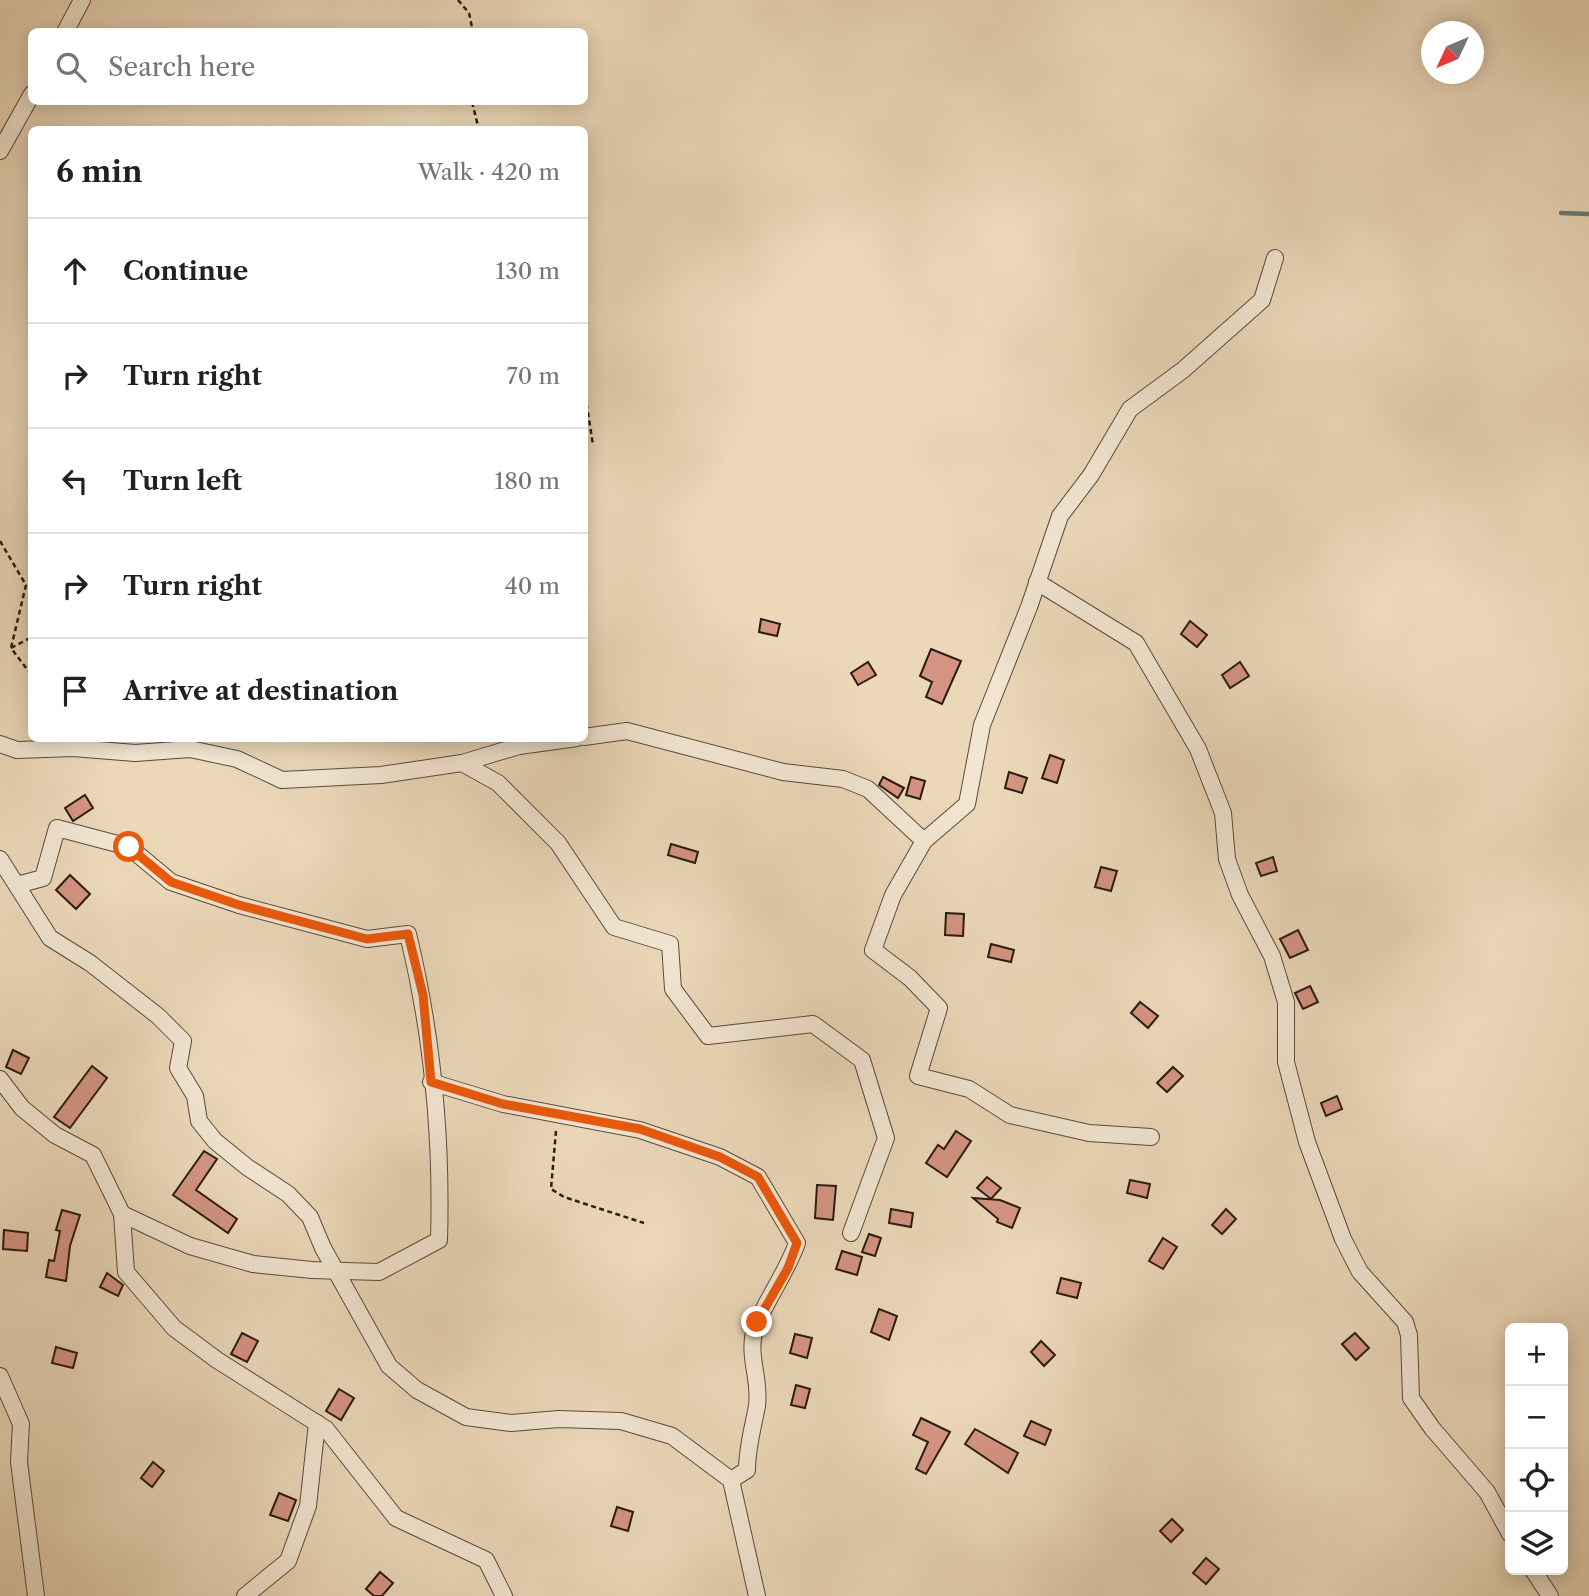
<!DOCTYPE html>
<html lang="en">
<head>
<meta charset="utf-8">
<style>
  body { margin:0; font-family:"Libre Caslon Text",serif; background:#f2f2f2; color:#202124 }
  .controls { position:absolute; right:21px; bottom:21px; display:grid; overflow:hidden; border-radius:10px; box-shadow:0 4px 18px #0003 }
  .controls button { width:63px; height:63px; display:grid; place-items:center; padding:0; border:0; border-bottom:2px solid #e0e0e0; background:#fff; color:#202124; font:35px sans-serif }
  .compass { position:absolute; left:1421px; top:21px; width:63px; height:63px; border-radius:50%; background:#fff; box-shadow:0 4px 18px #0003; rotate:226deg }
  .stop { position:absolute; width:21px; height:21px; margin:-16px; border:5px solid #ea580c; border-radius:50%; background:#fff }
  .stop.end { background:#ea580c; border-color:#fff; box-shadow:0 2px 7px #0008 }
  .list { margin:0; padding:0; list-style:none }
  h2 { display:flex; justify-content:space-between; align-items:center; height:91px; margin:0; padding:0 28px; font-size:30px }
  h2 small { font-size:23px; font-weight:400; color:#757577 }
  .list li { display:grid; grid-template-columns:46px 1fr auto; gap:21px; align-items:center; box-sizing:border-box; height:105px; padding:0 28px; border-top:2px solid #e0e0e0 }
  .list b { display:block; font-size:26px; white-space:nowrap }
  .list em { font-size:23px; font-style:normal; color:#757577 }
  .icon { flex:none; width:38px; height:38px; fill:none; stroke:currentColor; stroke-width:2; stroke-linecap:round; stroke-linejoin:round }
  .map { position:relative; flex:none; width:1589px; height:1596px; overflow:hidden }
  .search { position:absolute; background:#fff; box-shadow:0 4px 18px #0003; left:28px; top:28px; width:560px; height:77px; display:flex; align-items:center; gap:18px; box-sizing:border-box; padding:0 24px; border-radius:10px; color:#757577; font-size:26px }
  .panel { position:absolute; background:#fff; box-shadow:0 4px 18px #0003; left:28px; top:126px; width:560px; height:616px; border-radius:10px }
  .map>svg:first-child { display:block }
  .lines { fill:none; stroke-linecap:round; stroke-linejoin:round }
  .stream { stroke:#6c7972; stroke-width:4.5 }
  .building { fill:#d49481; stroke:#2a1a12; stroke-width:2 }
  .minor-casing { stroke:#5a4a3c; stroke-width:18 }
  .path { stroke:#2a1a12; stroke-width:2.5; stroke-dasharray:5 3.5; stroke-linecap:butt }
  .minor { stroke:#f2e6d2; stroke-width:16 }
  .route { stroke:#ea580c; stroke-width:9 }
</style>
</head>
<body>
<div class="map">
<svg width="1589" height="1596" viewBox="0 0 1589 1596">
  <rect width="100%" height="100%" fill="#ebd8b9"/>
  <filter id="stains"><feTurbulence type="fractalNoise" baseFrequency=".00286" numOctaves="4"/><feColorMatrix values="0 0 0 0 .2 0 0 0 0 .09 0 0 0 0 .02 0 0 0 .5 -.17"/></filter>
  <radialGradient id="worn" r=".72"><stop offset=".6" stop-color="#630" stop-opacity="0"/><stop offset="1" stop-color="#630" stop-opacity=".3"/></radialGradient>
  <g class="lines">
    <!-- stream -->
    <path class="stream" d="M1561,213L1589,214"/>
  </g>
  <!-- building -->
  <g class="building">
    <path d="M761,619L780,624L777,636L759,632Z"/>
    <path d="M1190,621L1207,635L1197,647L1181,634Z"/>
    <path d="M931,649L961,661L942,704L926,697L932,682L920,676Z"/>
    <path d="M868,662L876,675L858,685L851,673Z"/>
    <path d="M1240,662L1249,676L1230,688L1222,675Z"/>
    <path d="M1050,755L1064,760L1057,783L1042,778Z"/>
    <path d="M1009,772L1027,778L1022,793L1005,788Z"/>
    <path d="M883,777L904,788L898,798L879,785Z"/>
    <path d="M911,777L925,781L920,799L906,795Z"/>
    <path d="M85,795L93,808L73,821L65,808Z"/>
    <path d="M671,844L698,852L695,863L668,855Z"/>
    <path d="M1273,857L1277,871L1261,876L1256,863Z"/>
    <path d="M1101,867L1117,871L1111,891L1095,887Z"/>
    <path d="M70,875L90,894L76,909L56,890Z"/>
    <path d="M946,913L964,914L963,936L945,935Z"/>
    <path d="M1298,930L1308,950L1290,958L1280,939Z"/>
    <path d="M991,944L1014,950L1011,962L988,957Z"/>
    <path d="M1310,986L1318,1002L1303,1009L1295,993Z"/>
    <path d="M1140,1002L1158,1016L1148,1028L1131,1013Z"/>
    <path d="M13,1050L29,1058L21,1074L6,1067Z"/>
    <path d="M92,1066L107,1078L70,1128L54,1117Z"/>
    <path d="M1173,1067L1183,1076L1167,1092L1157,1083Z"/>
    <path d="M1337,1096L1342,1109L1326,1116L1321,1103Z"/>
    <path d="M956,1131L971,1141L947,1177L926,1163L938,1145L944,1149Z"/>
    <path d="M204,1151L217,1159L196,1190L237,1219L228,1233L173,1195Z"/>
    <path d="M987,1177L1001,1188L991,1199L977,1188Z"/>
    <path d="M1130,1180L1150,1184L1147,1198L1127,1193Z"/>
    <path d="M817,1185L836,1186L833,1220L815,1218Z"/>
    <path d="M973,1198L1000,1200L1020,1208L1012,1228L997,1222L998,1219Z"/>
    <path d="M891,1209L913,1213L911,1227L889,1223Z"/>
    <path d="M1226,1209L1236,1219L1222,1234L1212,1225Z"/>
    <path d="M62,1210L80,1215L70,1246L66,1281L46,1277L49,1260L54,1261L60,1231L56,1230Z"/>
    <path d="M4,1230L28,1233L27,1251L3,1249Z"/>
    <path d="M869,1234L881,1238L875,1256L862,1252Z"/>
    <path d="M1163,1238L1177,1247L1163,1269L1149,1261Z"/>
    <path d="M842,1251L862,1257L857,1275L836,1269Z"/>
    <path d="M107,1273L123,1285L118,1296L100,1287Z"/>
    <path d="M1061,1278L1081,1283L1077,1298L1057,1293Z"/>
    <path d="M879,1309L897,1316L889,1340L871,1332Z"/>
    <path d="M242,1333L258,1341L247,1362L231,1354Z"/>
    <path d="M1355,1333L1369,1348L1356,1360L1342,1344Z"/>
    <path d="M795,1334L812,1338L807,1358L790,1353Z"/>
    <path d="M1041,1341L1055,1355L1044,1366L1031,1352Z"/>
    <path d="M56,1347L77,1353L73,1368L52,1363Z"/>
    <path d="M796,1385L810,1389L805,1408L791,1405Z"/>
    <path d="M339,1389L354,1398L341,1420L326,1411Z"/>
    <path d="M921,1418L950,1432L926,1474L916,1469L928,1442L913,1435Z"/>
    <path d="M1031,1421L1051,1430L1045,1445L1024,1436Z"/>
    <path d="M975,1429L1018,1453L1008,1473L965,1444Z"/>
    <path d="M153,1462L164,1471L152,1487L141,1478Z"/>
    <path d="M279,1493L296,1500L288,1521L270,1515Z"/>
    <path d="M617,1507L633,1512L628,1531L611,1526Z"/>
    <path d="M1172,1519L1183,1530L1171,1542L1160,1531Z"/>
    <path d="M1206,1558L1219,1569L1206,1584L1193,1573Z"/>
    <path d="M380,1572L393,1583L382,1596H374L366,1589Z"/>
  </g>
  <g class="lines">
    <!-- minor casing -->
    <g class="minor-casing">
      <g id="minor">
        <path d="M65,32L82,0"/>
        <path d="M0,151L32,94"/>
        <path d="M1037,582L1136,643L1198,749L1223,813L1227,859L1240,895L1272,956L1286,1002V1062L1307,1142L1343,1239L1360,1272L1405,1322L1409,1335L1411,1398L1432,1428L1487,1492L1510,1534"/>
        <path d="M584,737L627,731L783,772L843,779L868,789L924,841"/>
        <path d="M0,744L17,750L73,748L135,753L190,749L237,759L282,780L381,775L462,763L519,746L577,738"/>
        <path d="M462,763L498,783L558,843L614,927L670,944L673,989L708,1036L813,1024L862,1060L886,1138L851,1233"/>
        <path d="M0,859L50,938L90,963L158,1016L183,1041L178,1068L195,1096L199,1121L215,1141L247,1167L288,1194L310,1217L323,1248L389,1366L417,1390L466,1417L511,1423L559,1419L621,1421L672,1436L731,1480L757,1596"/>
        <path d="M17,885L43,878L57,828L129,847L171,882L239,905L367,939L408,934C432,1033 442,1138 439,1240L379,1272L312,1270L253,1264L190,1246L122,1214"/>
        <path d="M0,1079L22,1108L55,1135L93,1155L122,1214L126,1272L174,1328L217,1360L326,1429L396,1518L486,1560L504,1596"/>
        <path d="M431,1082L503,1104L640,1130L720,1157L758,1177L797,1243C787,1271 770,1294 758,1321C744,1352 761,1375 757,1406C753,1428 747,1447 747,1470L731,1480"/>
        <path d="M1151,1137L1089,1133L1010,1115L969,1089L918,1076L939,1008L910,978L873,950L893,895L924,841L967,804L982,725L1029,607L1060,516L1091,475L1130,409L1183,370L1262,300L1275,258"/>
        <path d="M0,1376L21,1424L19,1462L36,1596"/>
        <path d="M1533,1570L1550,1596"/>
        <path d="M245,1596L288,1561L308,1506L317,1423"/>
      </g>
    </g>
    <!-- path -->
    <g class="path">
      <path d="M458,0L469,13L473,32"/>
      <path d="M472,102L479,130"/>
      <path d="M584,387L593,445"/>
      <path d="M0,541L26,585L11,648L32,676"/>
      <path d="M11,648L32,637"/>
      <path d="M556,1131L551,1189L564,1197L644,1223"/>
    </g>
    <!-- minor -->
    <use href="#minor" class="minor"/>
  </g>
  <g class="lines">
    <!-- route -->
    <path class="route" d="M129,847L171,882L239,905L367,939L408,934L423,995L431,1082L503,1104L640,1129L720,1157L758,1177L797,1243L788,1268L757,1322"/>
  </g>
  <rect width="100%" height="100%" filter="url(#stains)"/>
  <rect width="100%" height="100%" fill="url(#worn)"/>
</svg>
<div class="controls">
<button>+</button>
<button>−</button>
<button><svg class="icon" aria-label="locate" viewBox="0 0 24 24"><circle cx="12" cy="12" r="6"/><path d="M12 2v4M12 18v4M2 12h4M18 12h4"/></svg></button>
<button><svg class="icon" aria-label="layers" viewBox="0 0 24 24"><path d="M12 4l9 5-9 5-9-5zM3 14l9 5 9-5"/></svg></button>
</div>
<svg class="compass" viewBox="-18 -18 36 36"><path d="M0-13l5 13h-10z" fill="#e53935"/><path d="M0 13l5-13h-10z" fill="#757577"/></svg>
<div class="stop" style="left:129px;top:847px"></div>
<div class="stop end" style="left:757px;top:1322px"></div>
<div class="search"><svg class="icon" aria-label="search" viewBox="0 0 24 24"><circle cx="10" cy="10" r="6"/><path d="M15 15l6 6"/></svg>Search here</div>
<section class="panel">
<h2>6 min<small>Walk · 420 m</small></h2>
<ul class="list">
<li><svg class="icon" aria-label="ahead" viewBox="0 0 24 24"><path d="M12 20V5M6 11l6-6 6 6"/></svg><div><b>Continue</b></div><em>130 m</em></li>
<li><svg class="icon" aria-label="right" viewBox="0 0 24 24"><path d="M7 20v-9h11M14 6l5 5-5 5"/></svg><div><b>Turn right</b></div><em>70 m</em></li>
<li><svg class="icon" aria-label="left" viewBox="0 0 24 24"><path d="M17 20v-9H6M10 6l-5 5 5 5"/></svg><div><b>Turn left</b></div><em>180 m</em></li>
<li><svg class="icon" aria-label="right" viewBox="0 0 24 24"><path d="M7 20v-9h11M14 6l5 5-5 5"/></svg><div><b>Turn right</b></div><em>40 m</em></li>
<li><svg class="icon" aria-label="arrive" viewBox="0 0 24 24"><path d="M6 21V4h12l-3 4 3 4H6"/></svg><div><b>Arrive at destination</b></div></li>
</ul>
</section>
</div>
</body>
</html>
